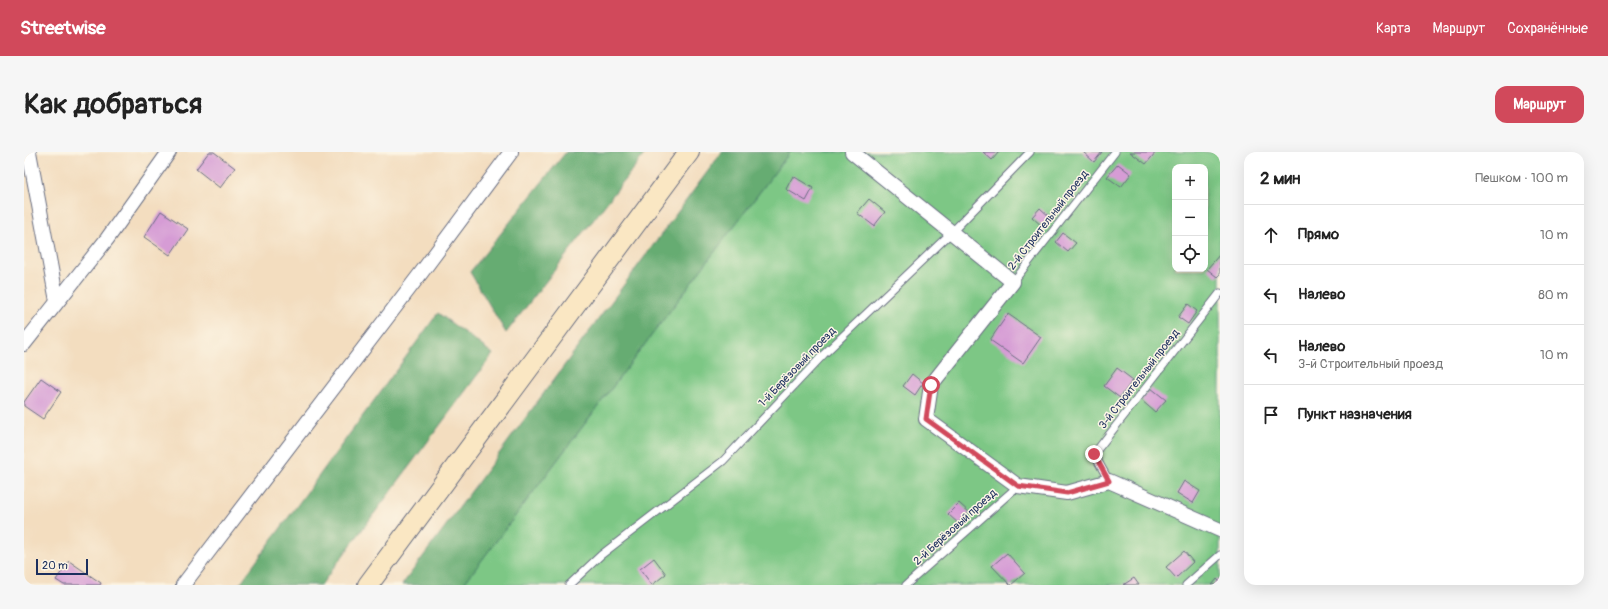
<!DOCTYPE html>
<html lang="ru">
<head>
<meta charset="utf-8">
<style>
  body { margin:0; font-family:Pangolin,sans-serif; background:#f6f6f6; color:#222 }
  .controls { position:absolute; right:12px; top:12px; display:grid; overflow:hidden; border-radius:8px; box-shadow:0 4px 16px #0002 }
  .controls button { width:36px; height:36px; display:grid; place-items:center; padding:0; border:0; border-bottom:1px solid #e0e0e0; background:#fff; color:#222; font:20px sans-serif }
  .scale { position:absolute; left:12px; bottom:10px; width:52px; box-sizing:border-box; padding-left:4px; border:2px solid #1b2f5e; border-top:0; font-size:11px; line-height:14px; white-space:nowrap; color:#1b2f5e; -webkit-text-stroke:3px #fcf5e5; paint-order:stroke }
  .stop { position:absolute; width:12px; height:12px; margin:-9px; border:3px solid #d1495b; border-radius:50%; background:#fff }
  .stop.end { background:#d1495b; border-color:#fff; box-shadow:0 1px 4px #0008 }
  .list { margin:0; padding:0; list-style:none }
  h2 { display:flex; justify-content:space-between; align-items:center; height:52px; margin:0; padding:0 16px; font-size:17px }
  h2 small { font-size:13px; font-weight:400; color:#767676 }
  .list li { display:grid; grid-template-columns:26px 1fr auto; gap:12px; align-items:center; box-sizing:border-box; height:60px; padding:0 16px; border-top:1px solid #e0e0e0 }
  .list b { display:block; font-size:15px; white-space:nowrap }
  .list p { margin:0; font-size:13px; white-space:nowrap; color:#767676 }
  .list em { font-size:13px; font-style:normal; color:#767676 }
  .icon { flex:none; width:22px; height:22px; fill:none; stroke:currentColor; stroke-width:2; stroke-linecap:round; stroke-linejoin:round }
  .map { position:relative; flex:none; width:1196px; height:433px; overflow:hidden; border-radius:12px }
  header { display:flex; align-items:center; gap:24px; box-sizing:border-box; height:56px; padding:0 20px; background:#d1495b; color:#fff }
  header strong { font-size:19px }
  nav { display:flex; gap:22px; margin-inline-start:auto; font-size:14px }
  .intro { display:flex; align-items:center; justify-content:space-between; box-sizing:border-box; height:96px; padding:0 24px }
  h1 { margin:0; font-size:28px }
  .button { padding:10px 18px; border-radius:12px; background:#d1495b; color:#fff; font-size:14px; font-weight:700 }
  main { display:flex; gap:24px; padding:0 24px }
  aside { flex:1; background:#fff; border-radius:12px; box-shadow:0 4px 16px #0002 }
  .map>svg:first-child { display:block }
  .green { fill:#7dc785; stroke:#4c7b72; fill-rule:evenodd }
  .forest { fill:#66ac72; stroke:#406e68 }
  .building { fill:#d69cd5 }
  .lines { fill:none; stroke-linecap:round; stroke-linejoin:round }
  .service-casing { stroke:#676c80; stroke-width:9 }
  .minor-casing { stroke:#676c80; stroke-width:16 }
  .secondary-casing { stroke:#676c80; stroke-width:22 }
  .service { stroke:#fff; stroke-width:7 }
  .minor { stroke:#fff; stroke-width:14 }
  .secondary { stroke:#fae7c3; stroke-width:20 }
  .route { stroke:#d1495b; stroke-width:5 }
  .labels { text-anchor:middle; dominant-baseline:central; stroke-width:3; stroke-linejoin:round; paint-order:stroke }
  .street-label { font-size:11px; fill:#1b2f5e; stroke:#fcf5e5 }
</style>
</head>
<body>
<header>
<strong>Streetwise</strong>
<nav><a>Карта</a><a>Маршрут</a><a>Сохранённые</a></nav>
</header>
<div class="intro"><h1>Как добраться</h1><a class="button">Маршрут</a></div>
<main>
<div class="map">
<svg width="1196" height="433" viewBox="0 0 1196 433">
  <rect width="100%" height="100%" fill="#fcf5e5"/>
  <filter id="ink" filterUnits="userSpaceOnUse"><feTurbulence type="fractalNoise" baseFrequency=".025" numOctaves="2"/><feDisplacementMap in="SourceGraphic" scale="8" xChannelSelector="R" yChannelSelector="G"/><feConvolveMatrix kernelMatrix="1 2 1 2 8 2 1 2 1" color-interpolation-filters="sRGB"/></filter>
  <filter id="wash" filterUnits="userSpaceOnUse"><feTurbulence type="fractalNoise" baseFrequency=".012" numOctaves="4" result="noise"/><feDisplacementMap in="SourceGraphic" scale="16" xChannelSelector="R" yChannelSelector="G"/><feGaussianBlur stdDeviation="0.9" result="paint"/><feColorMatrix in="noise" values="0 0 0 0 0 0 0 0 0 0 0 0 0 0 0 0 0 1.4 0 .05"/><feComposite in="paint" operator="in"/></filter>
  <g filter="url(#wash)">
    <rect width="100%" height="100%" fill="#f3ddbf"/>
    <!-- green -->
    <path class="green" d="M766,0H1196V433H439ZM1151,15H1181V117H1151Z"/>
    <!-- forest -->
    <g class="forest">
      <path d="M542,0H622L482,181L446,120Z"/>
      <path d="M698,0H766L439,433H378Z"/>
      <path d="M414,161L469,202L297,433H215Z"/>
    </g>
    <g id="blocks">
      <!-- building -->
      <g class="building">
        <path d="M185,0H190L211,16L196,36L172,17Z"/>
        <path d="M959,0H975L968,8Z"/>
        <path d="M1059,0H1078L1070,10Z"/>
        <path d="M1106,0H1132L1122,12Z"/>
        <path d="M1094,12L1107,22L1097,35L1083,25Z"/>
        <path d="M769,24L789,36L782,49L762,37Z"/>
        <path d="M845,47L861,60L850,74L833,61Z"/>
        <path d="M1016,56L1027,66L1019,75L1008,65Z"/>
        <path d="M137,59L164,77L146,103L120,85Z"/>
        <path d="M1039,81L1052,91L1044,100L1032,90Z"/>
        <path d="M1196,102V122L1193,125L1183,117Z"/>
        <path d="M1164,152L1173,159L1164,172L1154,165Z"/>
        <path d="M984,162L1017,185L999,211L966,188Z"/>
        <path d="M1093,216L1109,228L1096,246L1080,234Z"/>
        <path d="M888,222L899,231L891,243L879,234Z"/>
        <path d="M17,226L37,240L19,267L0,254V250Z"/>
        <path d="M1127,236L1142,248L1131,260L1117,248Z"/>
        <path d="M1160,329L1176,339L1169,351L1153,341Z"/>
        <path d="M935,351L946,361L936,373L924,362Z"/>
        <path d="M1160,399L1169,410L1152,426L1142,415Z"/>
        <path d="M983,401L1001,421L987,433H986L968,414Z"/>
        <path d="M630,406L642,422L628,433L616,417Z"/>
        <path d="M45,409L77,431L76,433H40L32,428Z"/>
        <path d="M1110,426L1115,433H1099Z"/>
        <path d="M1193,427L1196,430V433H1188Z"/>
      </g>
    </g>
  </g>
  <g filter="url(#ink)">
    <use href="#blocks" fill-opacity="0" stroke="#676c80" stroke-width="1"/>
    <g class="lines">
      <!-- service casing -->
      <g class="service-casing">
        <g id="service">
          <path d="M989,130L1091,0"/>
          <path d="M1085,329L1070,302L1196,141"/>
          <path d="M545,433L577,403L699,309L800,202L928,80L1006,0"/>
          <path d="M882,433L994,334"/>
          <path d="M1162,433L1196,403"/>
        </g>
      </g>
      <!-- minor casing -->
      <g class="minor-casing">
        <g id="minor">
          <path d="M5,0L33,149"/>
          <path d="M828,0L989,130L907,233L902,267L994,334L1043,341L1085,329L1196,378"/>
          <path d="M0,192L83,87L145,0"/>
          <path d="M159,433L397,121L487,0"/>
        </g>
      </g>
      <!-- secondary casing -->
      <g class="secondary-casing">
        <path id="secondary" d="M344,433L665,0"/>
      </g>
      <!-- service -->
      <use href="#service" class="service"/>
      <!-- minor -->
      <use href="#minor" class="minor"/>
      <!-- secondary -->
      <use href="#secondary" class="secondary"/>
    </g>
  </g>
  <g class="lines" filter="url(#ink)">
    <!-- route -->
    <path class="route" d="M907,233L902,267L994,334L1043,341L1085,329L1070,302"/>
  </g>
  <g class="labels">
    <!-- street labels -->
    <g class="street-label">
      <text transform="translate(1024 68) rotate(-52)">2-й Строительный проезд</text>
      <text transform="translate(773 215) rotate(-46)">1-й Берёзовый проезд</text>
      <text transform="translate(1115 227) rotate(-52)">3-й Строительный проезд</text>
      <text transform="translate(931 375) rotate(-42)">2-й Берёзовый проезд</text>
    </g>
  </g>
</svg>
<div class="controls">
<button>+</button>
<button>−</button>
<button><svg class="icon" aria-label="locate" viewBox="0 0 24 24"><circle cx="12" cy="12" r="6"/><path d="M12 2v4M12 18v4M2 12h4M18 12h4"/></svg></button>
</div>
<div class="scale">20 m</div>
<div class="stop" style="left:907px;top:233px"></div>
<div class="stop end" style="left:1070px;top:302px"></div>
</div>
<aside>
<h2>2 мин<small>Пешком · 100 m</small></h2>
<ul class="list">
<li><svg class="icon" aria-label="ahead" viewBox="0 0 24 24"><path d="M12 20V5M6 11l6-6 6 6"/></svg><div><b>Прямо</b></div><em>10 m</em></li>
<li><svg class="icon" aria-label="left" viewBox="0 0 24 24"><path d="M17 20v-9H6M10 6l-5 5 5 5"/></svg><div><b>Налево</b></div><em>80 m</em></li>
<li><svg class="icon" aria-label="left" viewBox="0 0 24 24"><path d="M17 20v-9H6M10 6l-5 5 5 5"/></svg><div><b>Налево</b><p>3-й Строительный проезд</p></div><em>10 m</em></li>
<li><svg class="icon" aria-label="arrive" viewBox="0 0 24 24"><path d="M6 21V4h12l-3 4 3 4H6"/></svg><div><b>Пункт назначения</b></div></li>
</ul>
</aside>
</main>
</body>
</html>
